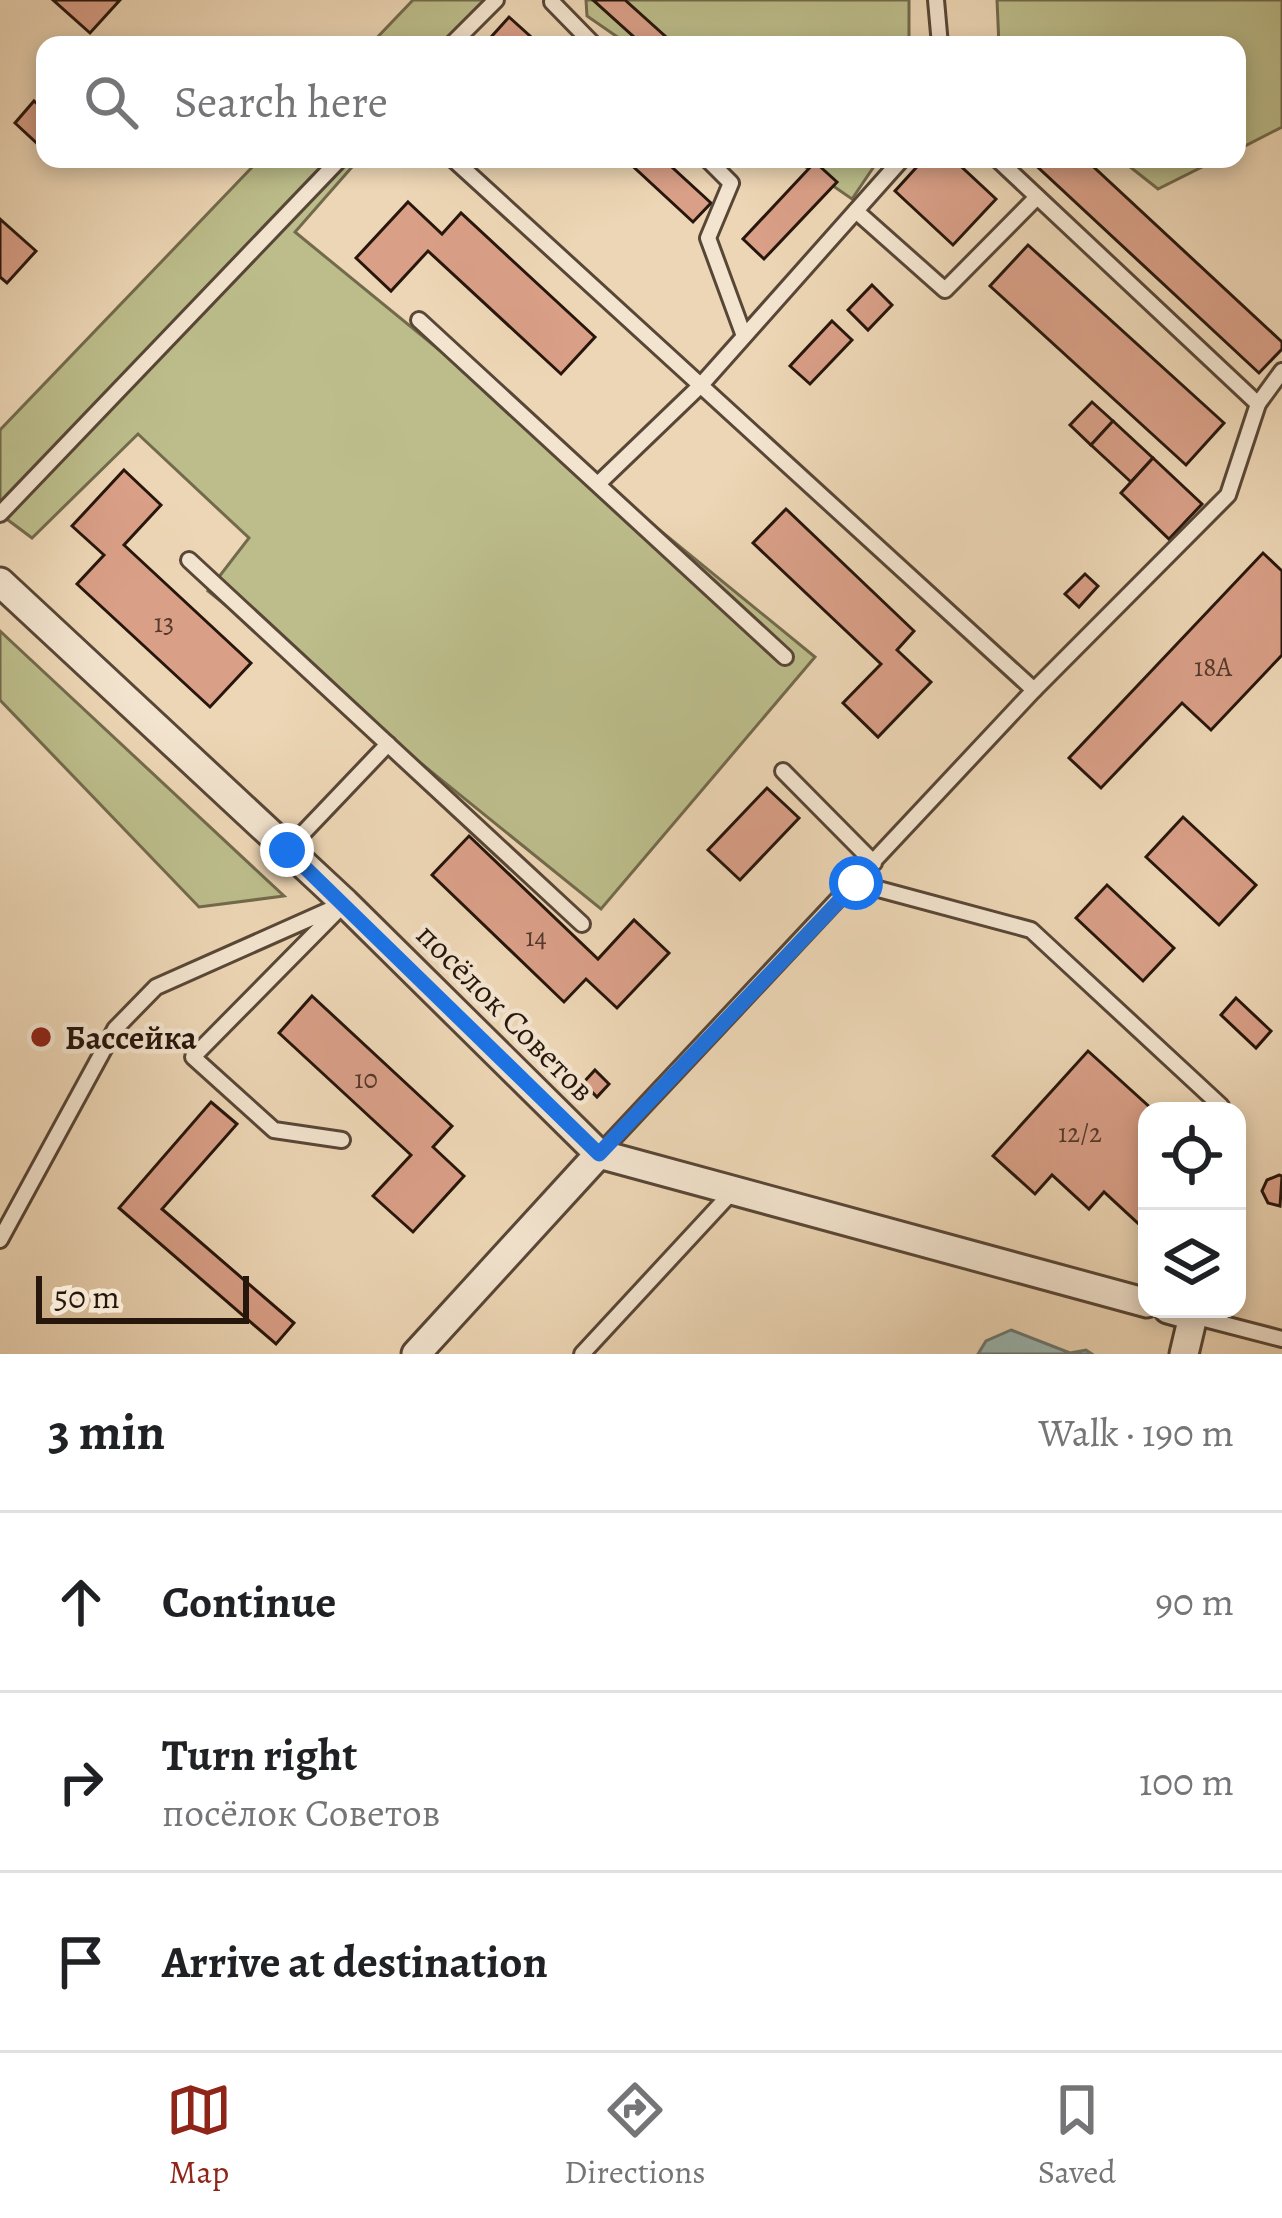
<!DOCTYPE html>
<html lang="en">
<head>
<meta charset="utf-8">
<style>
  body { margin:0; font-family:Alegreya,serif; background:#f2f2f2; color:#202124 }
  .controls { position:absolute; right:36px; bottom:36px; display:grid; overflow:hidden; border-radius:24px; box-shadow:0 6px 18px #0003 }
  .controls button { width:108px; height:108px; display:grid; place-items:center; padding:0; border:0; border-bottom:3px solid #e0e0e0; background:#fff; color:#202124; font:60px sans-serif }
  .scale { position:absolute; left:36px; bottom:30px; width:213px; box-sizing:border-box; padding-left:12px; border:6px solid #27160c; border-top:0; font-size:33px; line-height:42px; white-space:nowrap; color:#27160c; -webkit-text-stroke:9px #f3e4cf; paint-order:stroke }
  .stop { position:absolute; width:36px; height:36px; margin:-27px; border:9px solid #1a73e8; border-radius:50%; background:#fff }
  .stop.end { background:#1a73e8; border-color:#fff; box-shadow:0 3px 12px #0008 }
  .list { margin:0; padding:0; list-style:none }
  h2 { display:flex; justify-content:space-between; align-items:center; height:156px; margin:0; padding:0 48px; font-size:51px }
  h2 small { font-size:39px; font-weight:400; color:#757577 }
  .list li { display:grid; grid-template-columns:78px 1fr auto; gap:36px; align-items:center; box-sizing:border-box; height:180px; padding:0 48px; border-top:3px solid #e0e0e0 }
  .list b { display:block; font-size:45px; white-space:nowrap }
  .list p { margin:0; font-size:39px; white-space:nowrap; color:#757577 }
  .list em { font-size:39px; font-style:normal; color:#757577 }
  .icon { flex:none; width:66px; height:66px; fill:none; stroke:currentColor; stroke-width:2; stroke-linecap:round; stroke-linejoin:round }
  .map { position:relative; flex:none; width:1282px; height:1354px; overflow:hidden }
  .search { position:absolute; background:#fff; box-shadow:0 6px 18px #0003; left:36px; right:36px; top:36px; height:132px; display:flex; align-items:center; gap:30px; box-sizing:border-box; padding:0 42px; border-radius:24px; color:#757577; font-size:45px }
  .sheet { height:696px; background:#fff }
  nav { display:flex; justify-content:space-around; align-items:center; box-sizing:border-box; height:168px; border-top:3px solid #e0e0e0; background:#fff; font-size:33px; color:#757577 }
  nav a { display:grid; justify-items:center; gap:6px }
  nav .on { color:#8f2418 }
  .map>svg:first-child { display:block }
  .green { fill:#bcbd8b; stroke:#726a4c; stroke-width:3 }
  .water { fill:#9ab8b3; stroke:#6c7770; stroke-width:3 }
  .building { fill:#d99f87; stroke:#27160c; stroke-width:3 }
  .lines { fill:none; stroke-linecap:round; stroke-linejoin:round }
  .service-casing { stroke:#584636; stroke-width:20 }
  .minor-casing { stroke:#584636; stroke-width:33 }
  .service { stroke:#f3e4cf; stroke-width:14 }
  .minor { stroke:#f3e4cf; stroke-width:27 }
  .route { stroke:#1a73e8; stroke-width:15 }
  .poi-dot { fill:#8f2418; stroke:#f3e4cf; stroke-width:4.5 }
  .labels { text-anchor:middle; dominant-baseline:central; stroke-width:9; stroke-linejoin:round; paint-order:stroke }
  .number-label { font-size:27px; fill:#54382b }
  .street-label { font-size:33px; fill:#27160c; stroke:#f3e4cf }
  .poi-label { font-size:33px; font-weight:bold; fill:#27160c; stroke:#f3e4cf; text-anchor:start }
</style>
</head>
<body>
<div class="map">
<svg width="1282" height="1354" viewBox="0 0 1282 1354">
  <rect width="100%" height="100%" fill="#edd6b5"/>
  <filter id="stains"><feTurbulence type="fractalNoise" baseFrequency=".00167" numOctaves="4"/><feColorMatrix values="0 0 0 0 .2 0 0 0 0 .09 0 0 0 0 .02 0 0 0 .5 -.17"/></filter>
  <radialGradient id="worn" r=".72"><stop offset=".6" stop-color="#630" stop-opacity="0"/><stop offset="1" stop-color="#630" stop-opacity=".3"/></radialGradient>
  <!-- green -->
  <g class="green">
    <path d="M413,0H501L461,45H370Z"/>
    <path d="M586,0H909V45H629L587,16Z"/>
    <path d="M997,0H1282V127L1237,150V45H999Z"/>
    <path d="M260,159H359L295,232L815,657L601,909L208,591L249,538L138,434L32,538L0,514V430Z"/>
    <path d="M794,159H879L852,199Z"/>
    <path d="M1120,159H1218L1158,189Z"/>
    <path d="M0,631L284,896L199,907L0,700Z"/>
  </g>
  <!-- water -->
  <path class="water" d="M1011,1330L1070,1353L1086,1350L1092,1354H978L986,1341Z"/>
  <!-- building -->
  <g class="building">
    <path d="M53,0H120L90,33Z"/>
    <path d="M593,0H625L675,45H643Z"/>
    <path d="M509,17L540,45H501L492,36Z"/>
    <path d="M34,101L45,111L42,148L15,123Z"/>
    <path d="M625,159H663L711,203L693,222Z"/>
    <path d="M924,159H953L996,199L953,245L895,191Z"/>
    <path d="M1029,159H1085L1282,342V349L1259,373Z"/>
    <path d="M815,162L837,182L764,259L743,239Z"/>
    <path d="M408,202L442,234L461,213L595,337L561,374L428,251L391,291L356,258Z"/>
    <path d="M0,219L36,251L7,283L0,277Z"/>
    <path d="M1028,245L1224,423L1186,465L990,286Z"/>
    <path d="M872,285L892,305L868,330L848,310Z"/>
    <path d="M832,321L852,340L810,384L790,366Z"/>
    <path d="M1092,402L1113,421L1091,445L1070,425Z"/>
    <path d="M1113,421L1153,458L1131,482L1091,445Z"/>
    <path d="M1153,458L1202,504L1169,539L1121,493Z"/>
    <path d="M124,470L161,505L124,545L251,663L210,707L77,584L104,555L72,526Z"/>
    <path d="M786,509L914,631L897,650L931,682L878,737L843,703L881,664L753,543Z"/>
    <path d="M1263,553L1282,571V655L1211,730L1182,703L1101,788L1069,758Z"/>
    <path d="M1085,574L1098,586L1079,607L1065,594Z"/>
    <path d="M767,788L799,818L740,880L708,850Z"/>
    <path d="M1183,817L1256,885L1219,925L1146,857Z"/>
    <path d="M469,836L598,959L634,920L669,953L617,1008L586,979L564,1002L432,875Z"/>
    <path d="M1107,885L1174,948L1143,981L1076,918Z"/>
    <path d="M312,996L452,1126L433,1147L464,1176L413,1232L373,1196L411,1155L279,1033Z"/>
    <path d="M1236,998L1271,1031L1256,1048L1221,1015Z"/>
    <path d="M1088,1051L1154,1111H1147V1219L1141,1226L1104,1192L1089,1209L1052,1175L1035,1194L993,1156Z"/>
    <path d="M595,1070L609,1084L597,1097L583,1083Z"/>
    <path d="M211,1102L237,1124L162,1209L294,1323L276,1344L119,1208Z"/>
    <path d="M1279,1175L1282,1176L1280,1206L1268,1203L1262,1191L1267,1180Z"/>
  </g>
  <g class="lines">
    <!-- service casing -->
    <g class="service-casing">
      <g id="service">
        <path d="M936,0L940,45"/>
        <path d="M552,2L594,45"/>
        <path d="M451,45L496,0"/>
        <path d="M453,159L1034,690"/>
        <path d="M707,159L731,183L708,238L744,336"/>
        <path d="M997,159L1258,404"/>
        <path d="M856,211L945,290L1037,197"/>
        <path d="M419,320L785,657"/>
        <path d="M599,483L701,385L902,159"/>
        <path d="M0,514L340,159"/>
        <path d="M189,560L582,924"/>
        <path d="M783,771L874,863"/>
        <path d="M287,850L388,744"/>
        <path d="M856,883L1031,930L1221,1106"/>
        <path d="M599,1154L1034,690L1228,495L1258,404L1282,371"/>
        <path d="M0,1240L115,1029L156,987L345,903L193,1057L274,1130L342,1140"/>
        <path d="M1193,1316L1282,1339"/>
        <path d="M582,1354L733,1191"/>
      </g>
    </g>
    <!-- minor casing -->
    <g class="minor-casing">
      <g id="minor">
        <path d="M0,582L345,903L599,1154L1147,1303"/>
        <path d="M1168,1309L1193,1316L1184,1354"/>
        <path d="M416,1354L599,1154"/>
      </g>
    </g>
    <!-- service -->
    <use href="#service" class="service"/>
    <!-- minor -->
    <use href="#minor" class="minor"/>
  </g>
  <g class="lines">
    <!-- route -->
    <path class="route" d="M287,850L599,1154L856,883"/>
  </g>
  <!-- markers -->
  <circle class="poi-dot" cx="41" cy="1037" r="12"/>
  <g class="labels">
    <!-- number labels -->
    <g class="number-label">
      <text x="164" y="623">13</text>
      <text x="1213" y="667">18А</text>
      <text x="536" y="937">14</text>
      <text x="366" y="1079">10</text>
      <text x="1080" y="1133">12/2</text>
    </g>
    <!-- street labels -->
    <g class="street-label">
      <text transform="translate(506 1012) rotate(45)">посёлок Советов</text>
    </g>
    <!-- poi labels -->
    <g class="poi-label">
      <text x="65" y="1037">Бассейка</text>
    </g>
  </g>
  <rect width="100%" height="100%" filter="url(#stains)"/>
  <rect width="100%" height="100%" fill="url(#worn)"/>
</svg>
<div class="controls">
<button><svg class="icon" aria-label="locate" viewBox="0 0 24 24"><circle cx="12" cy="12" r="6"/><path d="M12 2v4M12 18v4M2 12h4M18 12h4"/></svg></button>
<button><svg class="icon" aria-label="layers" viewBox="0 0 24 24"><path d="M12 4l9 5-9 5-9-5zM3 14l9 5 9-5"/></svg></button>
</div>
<div class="scale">50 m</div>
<div class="stop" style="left:856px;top:883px"></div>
<div class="stop end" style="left:287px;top:850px"></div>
<div class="search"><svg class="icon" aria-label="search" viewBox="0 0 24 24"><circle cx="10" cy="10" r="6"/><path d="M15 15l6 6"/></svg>Search here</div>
</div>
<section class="sheet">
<h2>3 min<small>Walk · 190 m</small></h2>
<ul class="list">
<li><svg class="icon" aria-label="ahead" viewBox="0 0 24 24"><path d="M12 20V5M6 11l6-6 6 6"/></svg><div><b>Continue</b></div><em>90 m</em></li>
<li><svg class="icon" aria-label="right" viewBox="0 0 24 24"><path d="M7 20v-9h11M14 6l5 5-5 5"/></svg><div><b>Turn right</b><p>посёлок Советов</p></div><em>100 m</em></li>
<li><svg class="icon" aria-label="arrive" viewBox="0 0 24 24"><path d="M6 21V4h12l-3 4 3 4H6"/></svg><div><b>Arrive at destination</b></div></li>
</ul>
</section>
<nav>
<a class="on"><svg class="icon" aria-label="map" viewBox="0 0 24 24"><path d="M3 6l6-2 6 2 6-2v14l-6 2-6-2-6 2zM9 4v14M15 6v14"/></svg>Map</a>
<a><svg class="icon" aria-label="directions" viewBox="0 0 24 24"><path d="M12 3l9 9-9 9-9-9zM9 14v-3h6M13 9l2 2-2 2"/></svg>Directions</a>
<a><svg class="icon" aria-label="saved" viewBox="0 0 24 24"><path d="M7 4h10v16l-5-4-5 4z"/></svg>Saved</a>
</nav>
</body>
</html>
